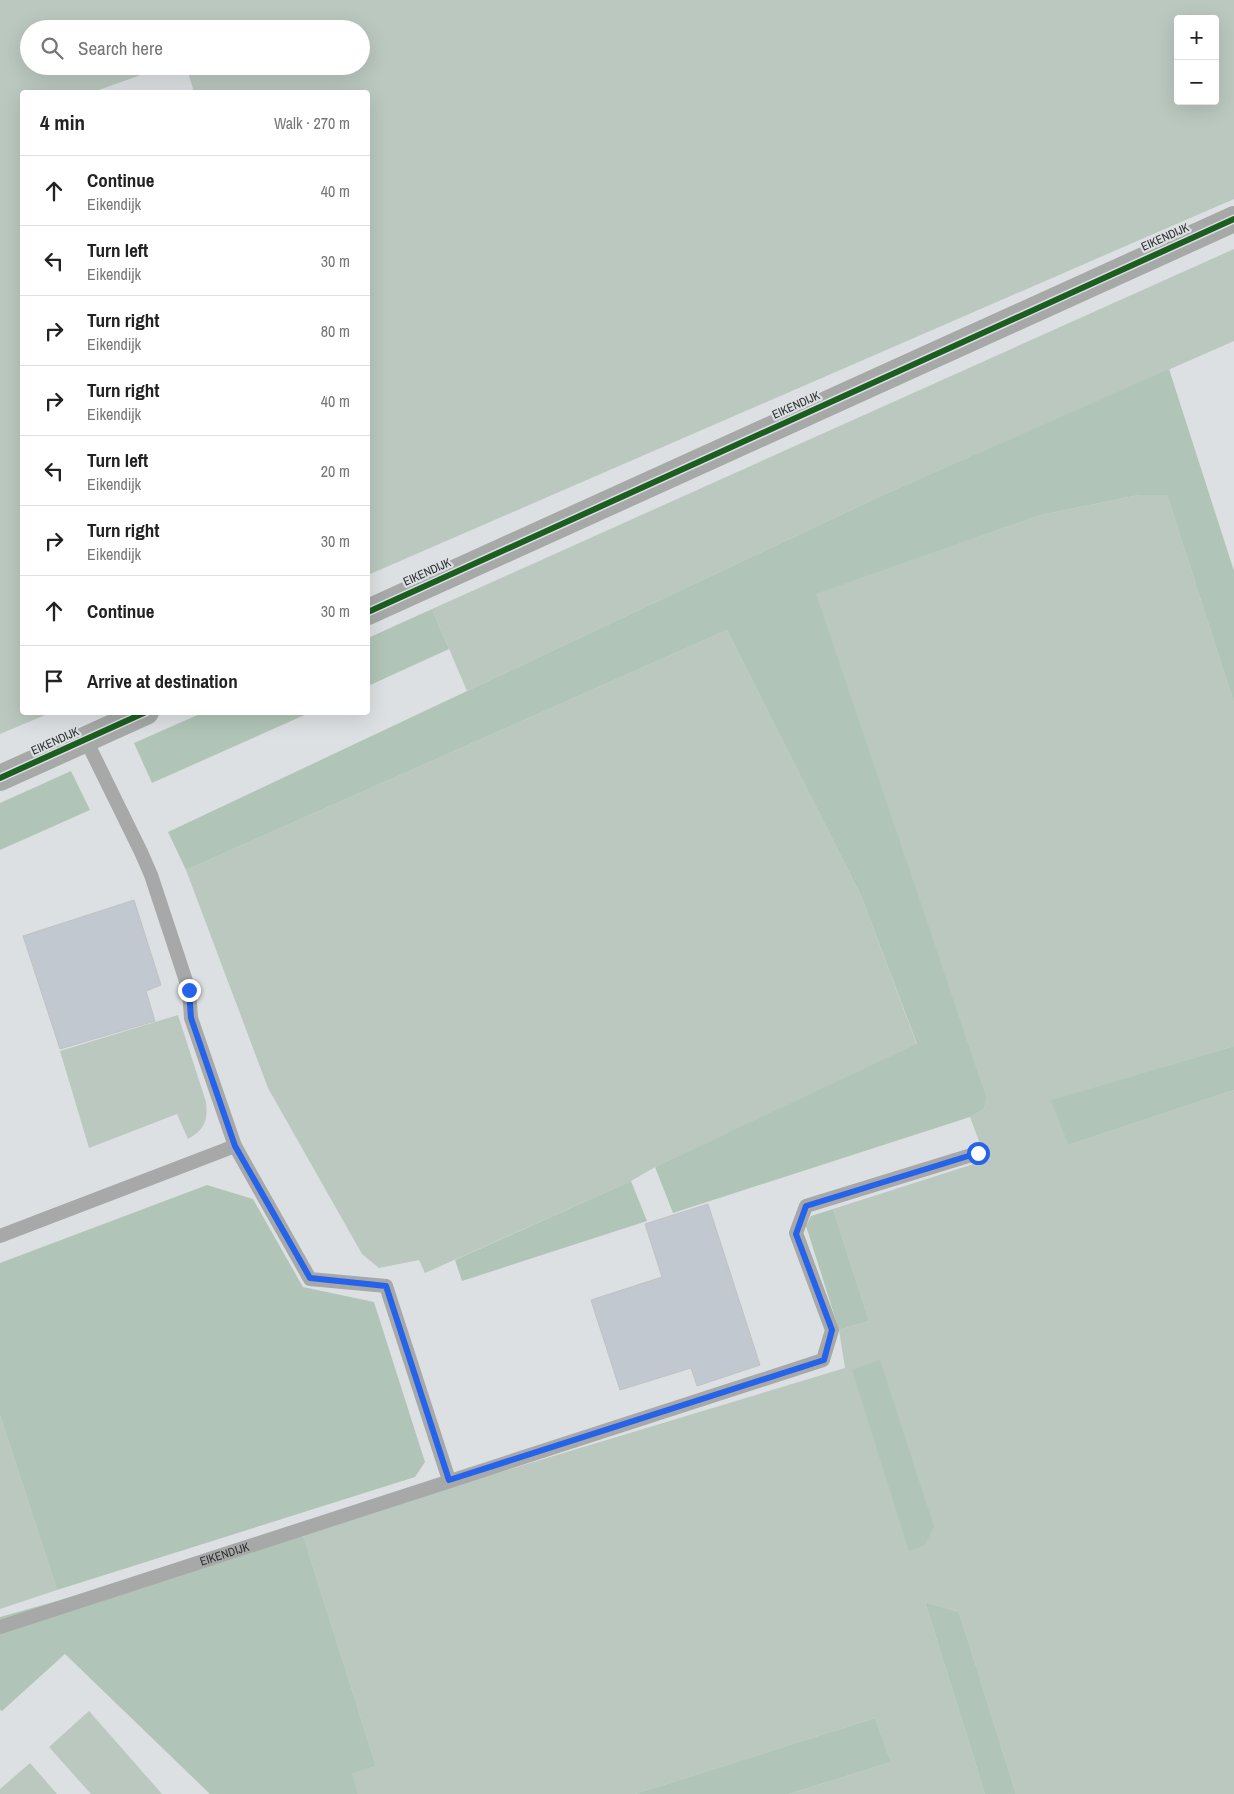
<!DOCTYPE html>
<html lang="en">
<head>
<meta charset="utf-8">
<style>
  body { margin:0; font-family:"Archivo Narrow",sans-serif; background:#f2f2f2; color:#222 }
  .controls { position:absolute; right:15px; top:15px; display:grid; overflow:hidden; border-radius:5px; box-shadow:0 5px 20px #0002 }
  .controls button { width:45px; height:45px; display:grid; place-items:center; padding:0; border:0; border-bottom:1px solid #e0e0e0; background:#fff; color:#222; font:25px sans-serif }
  .stop { position:absolute; width:15px; height:15px; margin:-11px; border:4px solid #2563eb; border-radius:50%; background:#fff }
  .stop.end { background:#2563eb; border-color:#fff; box-shadow:0 1px 5px #0008 }
  .list { margin:0; padding:0; list-style:none }
  h2 { display:flex; justify-content:space-between; align-items:center; height:65px; margin:0; padding:0 20px; font-size:21px }
  h2 small { font-size:16px; font-weight:400; color:#767676 }
  .list li { display:grid; grid-template-columns:32px 1fr auto; gap:15px; align-items:center; box-sizing:border-box; height:70px; padding:0 20px; border-top:1px solid #e0e0e0 }
  .list b { display:block; font-size:19px; white-space:nowrap }
  .list p { margin:0; font-size:16px; white-space:nowrap; color:#767676 }
  .list em { font-size:16px; font-style:normal; color:#767676 }
  .icon { flex:none; width:28px; height:28px; fill:none; stroke:currentColor; stroke-width:2; stroke-linecap:round; stroke-linejoin:round }
  .map { position:relative; flex:none; width:1234px; height:1794px; overflow:hidden }
  .search { position:absolute; background:#fff; box-shadow:0 5px 20px #0002; left:20px; top:20px; width:350px; height:55px; display:flex; align-items:center; gap:12px; box-sizing:border-box; padding:0 18px; border-radius:28px; color:#767676; font-size:19px }
  .panel { position:absolute; background:#fff; box-shadow:0 5px 20px #0002; left:20px; top:90px; width:350px; height:625px; border-radius:5px }
  .map>svg:first-child { display:block }
  .green { fill:#bac8bf; fill-rule:evenodd }
  .forest { fill:#b0c5b7 }
  .building { fill:#c1c8cf; stroke:#c0c2c4 }
  .lines { fill:none; stroke-linecap:round; stroke-linejoin:round }
  .lane { stroke:#a7a8a8; stroke-width:14 }
  .street { stroke:#a7a8a8; stroke-width:26 }
  .cycleway-casing { stroke:#dce0e3; stroke-width:9 }
  .cycleway { stroke:#1b5e20; stroke-width:6 }
  .route { stroke:#2563eb; stroke-width:6 }
  .labels { text-anchor:middle; dominant-baseline:central; stroke-width:4.5; stroke-linejoin:round; paint-order:stroke }
  .street-label { font-size:12px; fill:#303133; stroke:#dce0e3 }
</style>
</head>
<body>
<div class="map">
<svg width="1234" height="1794" viewBox="0 0 1234 1794">
  <rect width="100%" height="100%" fill="#dde0e2"/>
  <!-- green -->
  <g class="green">
    <path d="M0,0H1234V199L368,575V92H194L186,66H361V29H29V66H166L96,91V92H22V712L50,713L0,734ZM1178,19H1215V101H1178Z"/>
    <path d="M1234,249V341L883,495L467,691L432,609Z"/>
    <path d="M1139,495H1167L1234,703V1046L1052,1100L1068,1145L1234,1090V1794H1016L959,1612L925,1602L985,1794H789L891,1762L875,1718L635,1794H358L351,1774L376,1766L302,1532L845,1368L839,1330L869,1321L833,1209L986,1160L970,1117L984,1109L987,1098L815,594L1041,515Z"/>
    <path d="M727,630L862,898L917,1045L655,1167L631,1181L425,1273L419,1260L379,1268L362,1254L268,1088L186,870Z"/>
    <path d="M178,1015L206,1102C208,1121 205,1129 188,1139L177,1114L89,1148L60,1051Z"/>
    <path d="M0,1415L57,1590L0,1609Z"/>
    <path d="M89,1711L162,1794H91L49,1747Z"/>
    <path d="M30,1763L57,1794H0V1789Z"/>
  </g>
  <!-- forest -->
  <g class="forest">
    <path d="M1169,369L1234,571V703L1167,495H1139L1041,515L816,594L987,1098L984,1109L970,1117L673,1213L655,1167L917,1044L862,898L727,630L186,870L168,832L883,495Z"/>
    <path d="M432,609L449,649L368,686V638Z"/>
    <path d="M202,713V712L309,713L152,783L134,743Z"/>
    <path d="M71,771L90,810L0,850V803Z"/>
    <path d="M1234,1046V1090L1068,1145L1051,1100Z"/>
    <path d="M631,1181L647,1221L462,1281L455,1260Z"/>
    <path d="M207,1185L253,1199L303,1287L374,1302L425,1462L415,1477L57,1590L0,1415V1263Z"/>
    <path d="M833,1209L869,1321L839,1330L806,1226L811,1216Z"/>
    <path d="M880,1360L934,1527L925,1545L909,1551L852,1370Z"/>
    <path d="M302,1532L376,1766L352,1774L358,1794H210L65,1654L2,1711L0,1710V1617Z"/>
    <path d="M925,1602L959,1612L1016,1794H985Z"/>
    <path d="M875,1718L891,1762L789,1794H635Z"/>
  </g>
  <!-- building -->
  <g class="building">
    <path d="M134,900L161,985L146,991L155,1021L60,1049L23,936Z"/>
    <path d="M708,1204L760,1365L697,1386L691,1368L620,1390L591,1300L662,1277L645,1224Z"/>
  </g>
  <g class="lines">
    <!-- lane -->
    <g class="lane">
      <path d="M86,740L141,852L151,875L189,990L191,1018L235,1146L310,1279L386,1286L449,1480"/>
      <path d="M0,1236L235,1146"/>
      <path id="s1" d="M0,1627L823,1360L832,1330L796,1233L806,1206L978,1153"/>
    </g>
    <!-- street -->
    <g class="street">
      <path d="M368,612L1234,219"/>
      <path d="M0,778L146,712"/>
    </g>
    <!-- cycleway casing -->
    <g class="cycleway-casing">
      <g id="cycleway">
        <path d="M368,612L1234,219"/>
        <path d="M0,778L146,712"/>
      </g>
    </g>
    <!-- cycleway -->
    <use href="#cycleway" class="cycleway"/>
  </g>
  <g class="lines">
    <!-- route -->
    <path class="route" d="M189,990L191,1018L235,1146L310,1278L386,1286L449,1480L824,1360L832,1330L796,1234L806,1206L978,1153"/>
  </g>
  <g class="labels">
    <!-- street labels -->
    <g class="street-label">
      <text transform="translate(1165 237) rotate(-24)">EIKENDIJK</text>
      <text transform="translate(796 405) rotate(-24)">EIKENDIJK</text>
      <text transform="translate(427 572) rotate(-24)">EIKENDIJK</text>
      <text transform="translate(55 741) rotate(-24)">EIKENDIJK</text>
      <text stroke="none"><textPath href="#s1" startOffset="236">EIKENDIJK</textPath></text>
    </g>
  </g>
</svg>
<div class="controls">
<button>+</button>
<button>−</button>
</div>
<div class="stop" style="left:978px;top:1153px"></div>
<div class="stop end" style="left:189px;top:990px"></div>
<div class="search"><svg class="icon" aria-label="search" viewBox="0 0 24 24"><circle cx="10" cy="10" r="6"/><path d="M15 15l6 6"/></svg>Search here</div>
<section class="panel">
<h2>4 min<small>Walk · 270 m</small></h2>
<ul class="list">
<li><svg class="icon" aria-label="ahead" viewBox="0 0 24 24"><path d="M12 20V5M6 11l6-6 6 6"/></svg><div><b>Continue</b><p>Eikendijk</p></div><em>40 m</em></li>
<li><svg class="icon" aria-label="left" viewBox="0 0 24 24"><path d="M17 20v-9H6M10 6l-5 5 5 5"/></svg><div><b>Turn left</b><p>Eikendijk</p></div><em>30 m</em></li>
<li><svg class="icon" aria-label="right" viewBox="0 0 24 24"><path d="M7 20v-9h11M14 6l5 5-5 5"/></svg><div><b>Turn right</b><p>Eikendijk</p></div><em>80 m</em></li>
<li><svg class="icon" aria-label="right" viewBox="0 0 24 24"><path d="M7 20v-9h11M14 6l5 5-5 5"/></svg><div><b>Turn right</b><p>Eikendijk</p></div><em>40 m</em></li>
<li><svg class="icon" aria-label="left" viewBox="0 0 24 24"><path d="M17 20v-9H6M10 6l-5 5 5 5"/></svg><div><b>Turn left</b><p>Eikendijk</p></div><em>20 m</em></li>
<li><svg class="icon" aria-label="right" viewBox="0 0 24 24"><path d="M7 20v-9h11M14 6l5 5-5 5"/></svg><div><b>Turn right</b><p>Eikendijk</p></div><em>30 m</em></li>
<li><svg class="icon" aria-label="ahead" viewBox="0 0 24 24"><path d="M12 20V5M6 11l6-6 6 6"/></svg><div><b>Continue</b></div><em>30 m</em></li>
<li><svg class="icon" aria-label="arrive" viewBox="0 0 24 24"><path d="M6 21V4h12l-3 4 3 4H6"/></svg><div><b>Arrive at destination</b></div></li>
</ul>
</section>
</div>
</body>
</html>
